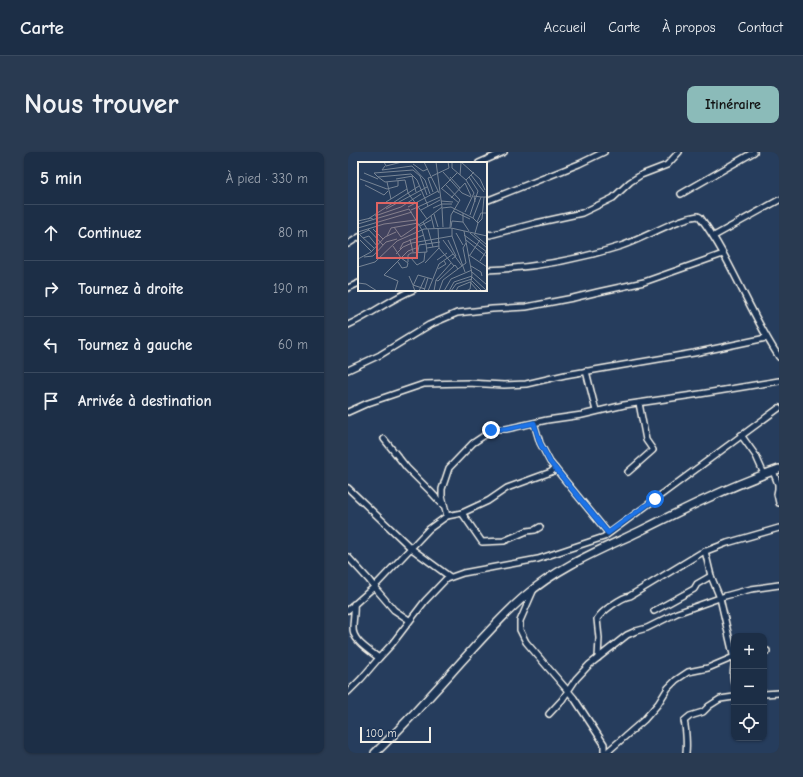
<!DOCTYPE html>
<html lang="fr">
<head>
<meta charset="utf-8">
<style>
  body { margin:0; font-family:"Comic Neue",sans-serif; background:#293a51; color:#f1f3f6 }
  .controls { position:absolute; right:12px; bottom:12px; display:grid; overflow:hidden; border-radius:8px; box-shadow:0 1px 3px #0004 }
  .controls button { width:36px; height:36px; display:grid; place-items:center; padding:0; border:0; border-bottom:1px solid #3a4a5f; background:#1c2e46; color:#f1f3f6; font:20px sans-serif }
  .scale { position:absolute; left:12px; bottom:10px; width:71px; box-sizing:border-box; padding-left:4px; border:2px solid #f4f1e8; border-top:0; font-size:11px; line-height:14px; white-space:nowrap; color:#f4f1e8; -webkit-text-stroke:3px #1d3557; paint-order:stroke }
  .stop { position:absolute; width:12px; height:12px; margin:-9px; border:3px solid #1a73e8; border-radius:50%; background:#fff }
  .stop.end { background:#1a73e8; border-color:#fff; box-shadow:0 1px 4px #0008 }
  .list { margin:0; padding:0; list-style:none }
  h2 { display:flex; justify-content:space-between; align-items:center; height:52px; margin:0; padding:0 16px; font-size:17px }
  h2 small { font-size:13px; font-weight:400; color:#a0a8b3 }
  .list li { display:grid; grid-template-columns:26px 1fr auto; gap:12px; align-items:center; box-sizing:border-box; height:56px; padding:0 16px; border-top:1px solid #3a4a5f }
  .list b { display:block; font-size:15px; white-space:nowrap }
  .list em { font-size:13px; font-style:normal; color:#a0a8b3 }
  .icon { flex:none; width:22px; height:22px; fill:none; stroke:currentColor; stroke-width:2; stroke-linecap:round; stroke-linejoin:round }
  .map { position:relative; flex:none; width:431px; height:601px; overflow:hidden; border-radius:8px }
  header { display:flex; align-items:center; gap:24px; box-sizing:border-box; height:56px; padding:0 20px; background:#1c2e46; border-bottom:1px solid #3a4a5f }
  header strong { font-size:19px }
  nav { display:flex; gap:22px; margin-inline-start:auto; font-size:14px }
  .intro { display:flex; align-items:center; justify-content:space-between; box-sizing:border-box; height:96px; padding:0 24px }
  h1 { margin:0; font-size:28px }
  .button { padding:10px 18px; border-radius:8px; background:#8bbbb9; color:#111; font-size:14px; font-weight:700 }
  main { display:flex; gap:24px; padding:0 24px }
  aside { flex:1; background:#1c2e46; border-radius:8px; box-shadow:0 1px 3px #0004 }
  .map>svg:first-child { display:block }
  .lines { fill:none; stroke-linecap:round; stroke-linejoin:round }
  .minor-casing { stroke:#f4f1e8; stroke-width:8 }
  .highway-casing { stroke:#f4f1e8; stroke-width:10 }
  .minor { stroke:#1d3557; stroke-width:5 }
  .highway { stroke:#1d3557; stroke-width:7 }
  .route { stroke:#1a73e8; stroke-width:5 }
  .inset-road { fill:none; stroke:#788595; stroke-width:1 }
  .view { fill:#df6462; fill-opacity:0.15; stroke:#df6462; stroke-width:2 }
  .inset-edge { fill:none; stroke:#f4f1e8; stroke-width:2 }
</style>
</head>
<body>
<header>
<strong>Carte</strong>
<nav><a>Accueil</a><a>Carte</a><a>À propos</a><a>Contact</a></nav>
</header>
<div class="intro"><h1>Nous trouver</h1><a class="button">Itinéraire</a></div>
<main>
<aside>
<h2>5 min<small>À pied · 330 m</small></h2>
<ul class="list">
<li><svg class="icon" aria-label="ahead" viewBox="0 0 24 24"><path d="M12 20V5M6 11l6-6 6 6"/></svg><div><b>Continuez</b></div><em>80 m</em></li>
<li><svg class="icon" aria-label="right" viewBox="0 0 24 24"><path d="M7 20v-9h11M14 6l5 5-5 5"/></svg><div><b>Tournez à droite</b></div><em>190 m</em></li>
<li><svg class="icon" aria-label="left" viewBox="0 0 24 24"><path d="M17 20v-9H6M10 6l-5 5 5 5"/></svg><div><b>Tournez à gauche</b></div><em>60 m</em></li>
<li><svg class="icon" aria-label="arrive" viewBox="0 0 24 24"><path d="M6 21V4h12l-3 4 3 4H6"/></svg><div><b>Arrivée à destination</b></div></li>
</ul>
</aside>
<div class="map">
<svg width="431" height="601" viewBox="0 0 431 601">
  <rect width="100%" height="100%" fill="#263d5d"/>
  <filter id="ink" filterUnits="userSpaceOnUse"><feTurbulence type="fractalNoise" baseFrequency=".025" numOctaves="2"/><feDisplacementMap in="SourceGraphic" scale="8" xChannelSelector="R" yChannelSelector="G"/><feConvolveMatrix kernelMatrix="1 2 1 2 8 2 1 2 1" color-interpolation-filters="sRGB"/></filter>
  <g filter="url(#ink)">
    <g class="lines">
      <!-- minor casing -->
      <g class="minor-casing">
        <g id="minor">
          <path d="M131,11L156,0"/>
          <path d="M333,42L406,0"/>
          <path d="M138,49L231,12L256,0"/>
          <path d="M138,81L142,83L188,71L234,61L265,46L282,30L293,23L319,13L331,0"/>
          <path d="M366,84L431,48"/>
          <path d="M0,92L11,85"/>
          <path d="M138,118C184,116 229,108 273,94C297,86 327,67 350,64L352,65C384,108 401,160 431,205"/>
          <path d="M0,136L11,131"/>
          <path d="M0,173C23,163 42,147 65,138"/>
          <path d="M0,218L32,203L81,173L109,161L144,157L178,155L225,146L250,140L296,130L375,102"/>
          <path d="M238,219L248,259"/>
          <path d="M0,260L20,251L76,232L120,231L156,233L178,232L217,223L346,201L418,186"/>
          <path d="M186,271L192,291L202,310L260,381"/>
          <path d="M393,283L408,304L416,322"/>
          <path d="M36,287L59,316L82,339L95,353"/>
          <path d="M425,319L430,332V337L429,342L431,351"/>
          <path d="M280,320L305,298L298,288L291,251"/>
          <path d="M0,336L64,397L102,425"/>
          <path d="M114,361L134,390L156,389L179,379L187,378L192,375"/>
          <path d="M99,364L94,344V337L101,316L125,291L146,277H158L199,268L234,263L276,253L352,242L431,229"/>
          <path d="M357,399L363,424L372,446L386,507"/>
          <path d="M0,405L21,428L27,436L46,458L61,468"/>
          <path d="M186,437L172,469V478L178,490L226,546L256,592V601"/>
          <path d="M6,452C7,460 5,467 5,475C4,489 21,498 31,506"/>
          <path d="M0,458L26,435L81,377L99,364L114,361L140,349L159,336L203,320L207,316"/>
          <path d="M306,459L346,437L349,432L363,424"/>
          <path d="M416,499H419"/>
          <path d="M250,506L251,486L249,467C254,459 274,445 282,444L353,401L379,391L431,376"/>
          <path d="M386,513L385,524L386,531"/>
          <path d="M0,540L13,527L31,506L44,492L77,449L98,427L115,421L190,407L256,385L431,256"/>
          <path d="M416,542L431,541"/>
          <path d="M201,562L214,548L228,527L241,513L279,483L288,479L299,476L329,461L377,444L403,437L431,433"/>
          <path d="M258,601L296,568L310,552L320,536L328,528L340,520L360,516L386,505"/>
          <path d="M338,601C339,593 338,576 336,569L342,564L355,560L361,554L372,547L386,545"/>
        </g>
      </g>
      <!-- highway casing -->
      <g class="highway-casing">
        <path id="highway" d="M27,601C61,569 91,534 122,500C140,480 157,461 177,444C210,415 252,398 290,380C336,357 382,334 431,317"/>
      </g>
      <!-- minor -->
      <use href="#minor" class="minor"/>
      <!-- highway -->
      <use href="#highway" class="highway"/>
    </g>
  </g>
  <g class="lines" filter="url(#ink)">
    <!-- route -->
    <path class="route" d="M143,278L148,277H158L186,271L192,291L202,310L260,381L307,347"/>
  </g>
  <!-- overview -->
  <g transform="translate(10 10)">
    <rect width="129" height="129" fill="#263d5d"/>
    <path class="inset-road" d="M26,0L28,4L44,0M66,0L81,31M94,0V6L108,18L116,10M103,0L122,17L127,28M55,2L65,9L70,7M27,4L24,8L54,4L67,18L72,32M85,10L104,31L113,35M6,11L20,17M16,11L20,15L53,12L59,18L70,44M16,11L55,8L62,14L69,33M102,13L103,1M113,13L126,30M54,14L58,30M74,14L91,6L90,0M20,15L27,20L47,18L50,31L69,57M74,15L70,16L75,30M92,15L102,26M111,15L120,29L112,53M2,17L29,27L40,24V19M38,17L55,14M29,20L33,37M87,22L102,38L93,53L92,66M7,23L26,33L30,29M83,26L101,41M84,26L99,11M93,36L107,21L113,34M83,39L95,40M28,40L49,27M117,40L116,34L123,35M50,45L80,29M75,46L84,42H94M28,47L69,25M53,48L82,35M63,48L82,38M95,49L112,57M107,50L116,31L108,18M105,51V60L111,69M76,52L80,65M17,54L43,45L63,32M73,54L76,66M115,56L123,35H129M10,57L61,24M0,59L13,56L16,58M119,60L123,51H129M120,61L124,57L126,35M0,62L51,47L64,68L68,82M62,64L73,58M36,65L43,75M85,65L84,46L93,45L115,56L120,61L117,71M93,65L94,59L105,60M0,66L54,50M94,66V74L107,110M10,67L25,83M15,67L25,77M69,67L65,60L84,45L78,0M70,67L75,85M106,69L114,112L112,127L108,129M0,70L26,62L58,58M98,71L105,83M112,71L129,86M116,72L129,83M0,73L11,68M2,73L16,86M106,73L129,90M29,74L33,66L60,61M43,75L65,60M5,76L11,74L19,84M52,77L55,90M2,78L13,89M85,78L104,104M90,78L98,94L94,97M108,78L129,95M35,84L43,96L26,113L40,119L37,129M69,86L81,84M81,86L96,104M42,87L45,81L66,73M60,90L61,83L82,80M38,92L45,85L54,81L94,74M111,93L129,105M112,93L122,78M6,95L15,94L28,80L39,77M43,96L50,89L58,86M53,96L59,103L66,99L67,90M0,97L13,90L27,75L38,70M79,98L89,91M122,99L129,88M40,100L44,106L49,105L50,101L43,96M50,100V93L53,91L69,90L68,82M67,101L81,86L80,66M113,104L123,110L124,114M0,105L17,100L39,79L66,67L93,66L129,74M80,107L88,102L86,99M114,110L129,123M51,114L55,123L67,127M114,115L129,129M78,118L93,101M114,119L124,129M0,121L8,122L19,129M57,129L55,124L60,113L74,117M61,129L67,116M66,129L70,116M70,129L81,102L95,92M76,129L78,118L80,119L97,103L100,107M81,129L85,118L108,101L105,86L108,81M86,129L93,117L114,108M91,129L96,120L114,114M93,129L98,122L114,117M98,129L100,125L112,120L120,129"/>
    <path class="view" d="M19,41H59V96H19Z"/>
    <rect width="129" height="129" class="inset-edge"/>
  </g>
</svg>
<div class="controls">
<button>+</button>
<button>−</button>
<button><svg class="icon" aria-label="locate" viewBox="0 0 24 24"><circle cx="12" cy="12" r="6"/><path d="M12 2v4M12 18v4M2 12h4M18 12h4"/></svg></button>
</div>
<div class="scale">100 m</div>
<div class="stop" style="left:307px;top:347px"></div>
<div class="stop end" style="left:143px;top:278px"></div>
</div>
</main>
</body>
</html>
